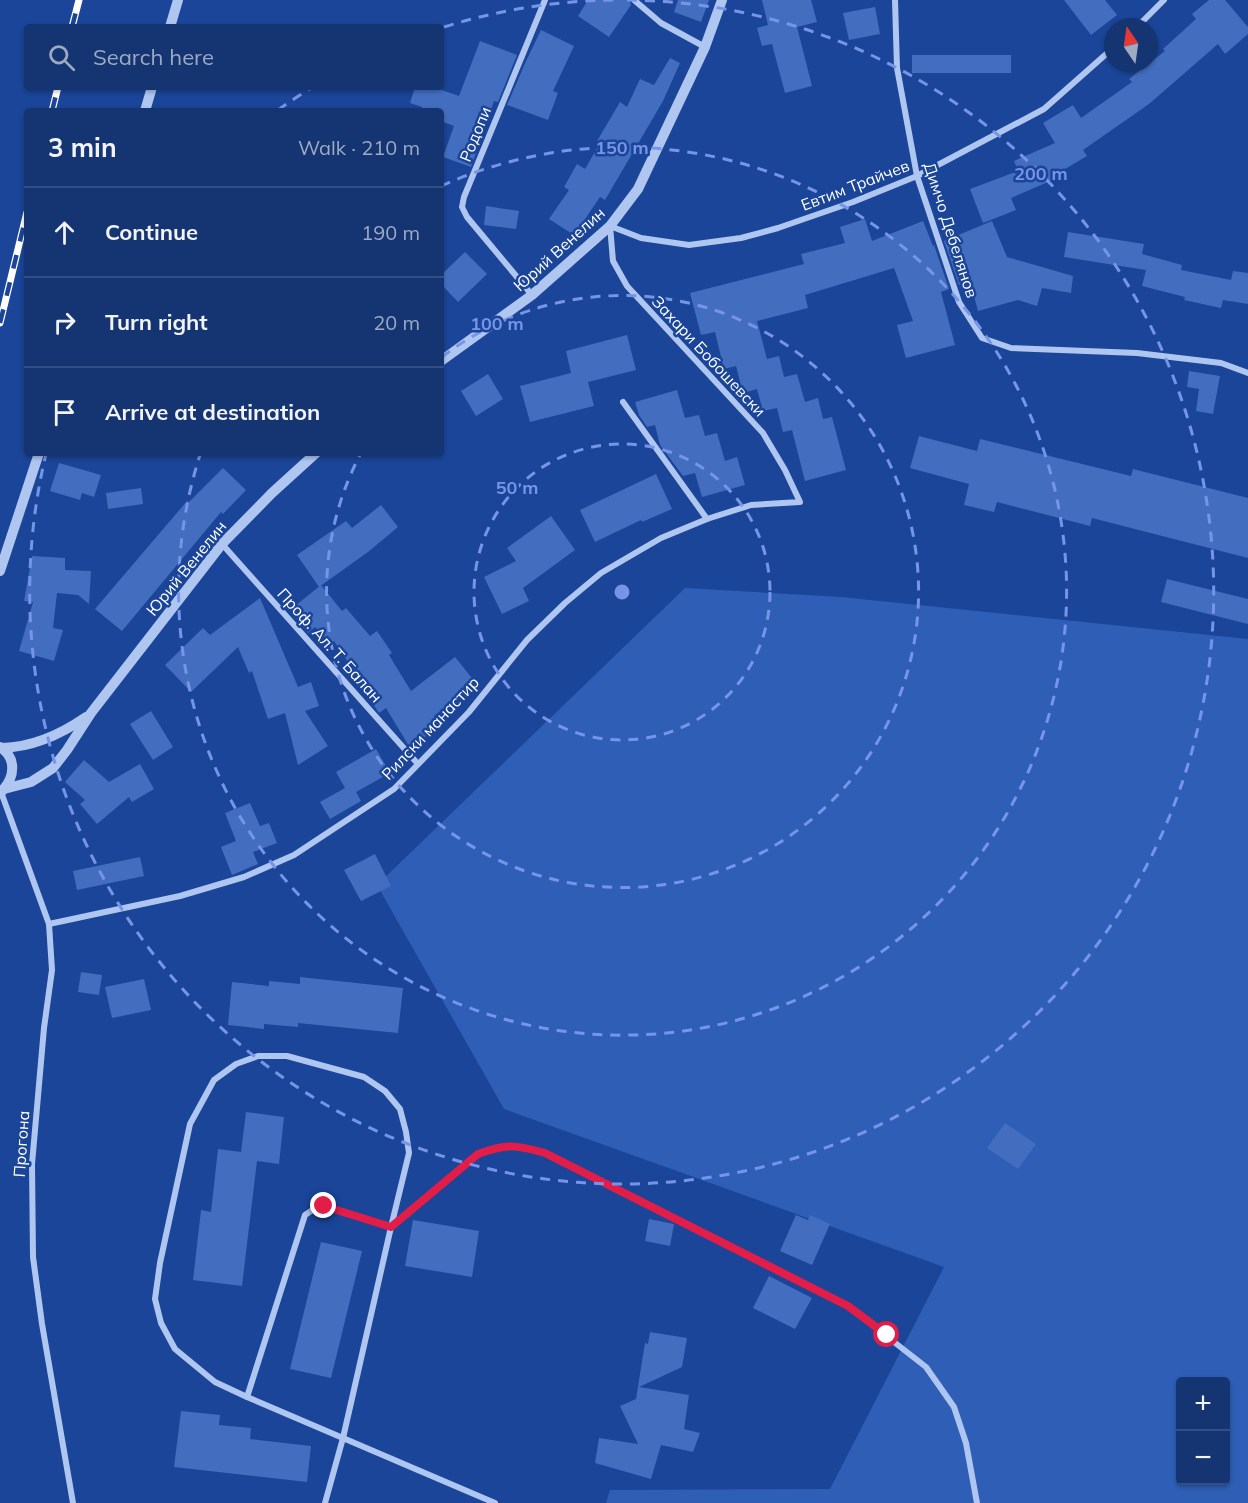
<!DOCTYPE html>
<html lang="en">
<head>
<meta charset="utf-8">
<style>
  body { margin:0; font-family:Mulish,sans-serif; background:#1d3c77; color:#f1f3f6 }
  .controls { position:absolute; right:18px; bottom:18px; display:grid; overflow:hidden; border-radius:6px; box-shadow:0 2px 4px #0004 }
  .controls button { width:54px; height:54px; display:grid; place-items:center; padding:0; border:0; border-bottom:2px solid #334f84; background:#143472; color:#f1f3f6; font:30px sans-serif }
  .compass { position:absolute; left:1104px; top:18px; width:54px; height:54px; border-radius:50%; background:#143472; box-shadow:0 2px 4px #0004; rotate:347deg }
  .stop { position:absolute; width:18px; height:18px; margin:-14px; border:4px solid #e11d48; border-radius:50%; background:#fff }
  .stop.end { background:#e11d48; border-color:#fff; box-shadow:0 2px 6px #0008 }
  .list { margin:0; padding:0; list-style:none }
  h2 { display:flex; justify-content:space-between; align-items:center; height:78px; margin:0; padding:0 24px; font-size:26px }
  h2 small { font-size:20px; font-weight:400; color:#9daac4 }
  .list li { display:grid; grid-template-columns:39px 1fr auto; gap:18px; align-items:center; box-sizing:border-box; height:90px; padding:0 24px; border-top:2px solid #334f84 }
  .list b { display:block; font-size:22px; white-space:nowrap }
  .list em { font-size:20px; font-style:normal; color:#9daac4 }
  .icon { flex:none; width:33px; height:33px; fill:none; stroke:currentColor; stroke-width:2; stroke-linecap:round; stroke-linejoin:round }
  .map { position:relative; flex:none; width:1248px; height:1503px; overflow:hidden }
  .search { position:absolute; background:#143472; box-shadow:0 2px 4px #0004; left:24px; top:24px; width:420px; height:66px; display:flex; align-items:center; gap:15px; box-sizing:border-box; padding:0 21px; border-radius:6px; color:#9daac4; font-size:22px }
  .panel { position:absolute; background:#143472; box-shadow:0 2px 4px #0004; left:24px; top:108px; width:420px; height:348px; border-radius:6px }
  .map>svg:first-child { display:block }
  .green { fill:#2e5eb5; fill-rule:evenodd }
  .building { fill:#436ebf }
  .lines { fill:none; stroke-linecap:round; stroke-linejoin:round }
  .minor { stroke:#afc6f1; stroke-width:6 }
  .tertiary { stroke:#afc6f1; stroke-width:10 }
  .rail-casing { stroke:#fff; stroke-width:7 }
  .rail { stroke:#1a4598; stroke-width:4.5; stroke-dasharray:14; stroke-linecap:butt }
  .route { stroke:#e11d48; stroke-width:8 }
  .ring { fill:none; stroke:#7795e8; stroke-width:3; stroke-dasharray:10 8 }
  .labels { text-anchor:middle; dominant-baseline:central; stroke-width:5; stroke-linejoin:round; paint-order:stroke }
  .street-label { font-size:16px; fill:#fff; stroke:#1a4598 }
  .centre { fill:#7795e8; stroke:#1a4598; stroke-width:3 }
  .ring-label { font-size:18px; text-anchor:middle; font-weight:bold; fill:#7795e8; stroke:#1a4598; stroke-width:5; stroke-linejoin:round; paint-order:stroke }
</style>
</head>
<body>
<div class="map">
<svg width="1248" height="1503" viewBox="0 0 1248 1503">
  <rect width="100%" height="100%" fill="#1a4598"/>
  <!-- green -->
  <path class="green" d="M685,588L841,597L1248,639V1503H606L610,1490L830,1489L944,1267L504,1109L377,885ZM1180,1382H1226V1480H1180Z"/>
  <!-- building -->
  <g class="building">
    <path d="M588,0H629L631,5L609,37L578,16Z"/>
    <path d="M678,0H709L701,22L674,12Z"/>
    <path d="M762,0H811L817,22L797,27L812,86L785,93L772,44L762,46L757,28L768,25Z"/>
    <path d="M1064,0H1105L1117,15L1091,35Z"/>
    <path d="M1209,0H1225L1248,27V34L1225,54L1218,44L1149,104L1083,150L1087,156L1053,176L1055,179L1011,198L1016,210L983,223L970,189L1018,171L1014,161L1055,143L1043,123L1073,105L1081,118L1132,82L1129,79L1165,51L1163,49L1196,19L1192,14Z"/>
    <path d="M875,7L880,34L849,40L843,13Z"/>
    <path d="M541,30L574,46L553,91L558,93L548,120L507,105L527,59Z"/>
    <path d="M480,41L517,55L498,102L494,101L471,167L443,157L454,126L441,121V111H421L422,107L410,103L415,87H433L459,96Z"/>
    <rect x="912" y="55" width="99" height="18"/>
    <path d="M670,58L680,63L663,101L605,200L600,197L574,235L549,219L569,190L564,187L577,164L585,169L600,143L597,141L620,102L627,107L640,79L654,85Z"/>
    <path d="M486,206L519,211L516,229L484,225Z"/>
    <path d="M865,219L872,241L923,221L933,246L934,245L949,289L941,292L955,345L906,358L897,325L913,321L894,268L805,295L808,308L757,321L767,359L779,356L784,377L797,374L805,402L818,398L823,419L832,417L846,470L805,481L792,430L783,432L777,408L763,411L757,389L743,393L736,366L724,369L715,332L701,335L690,293L804,264L801,254L845,243L840,227Z"/>
    <path d="M992,221L1007,257L1073,276L1071,293L1042,288L1037,306L1018,300L978,311L970,281L959,285L944,241Z"/>
    <path d="M1068,232L1144,244L1142,254L1182,265L1181,270L1231,280L1233,271L1248,273V304L1223,300L1221,308L1184,300L1185,297L1142,286L1146,270L1064,257Z"/>
    <path d="M465,252L487,274L458,302L441,284V275Z"/>
    <path d="M627,335L636,370L588,382L594,406L530,422L520,386L571,373L566,351Z"/>
    <path d="M1189,371L1220,376L1213,414L1196,411L1199,389L1187,387Z"/>
    <path d="M488,374L503,399L476,416L461,391Z"/>
    <path d="M677,390L685,418L699,415L705,436L717,433L725,461L737,457L745,485L702,497L695,473L683,476L660,445L655,425L647,427L639,415L635,402Z"/>
    <path d="M919,436L977,451L980,439L1131,476L1133,469L1248,498V558L1092,518L1090,526L997,502L994,512L964,505L969,484L910,468Z"/>
    <path d="M59,463L101,475L94,497L82,493L80,500L50,491Z"/>
    <path d="M223,468L246,490L223,514L221,512L122,631L95,609L187,501L189,502Z"/>
    <path d="M656,474L672,509L642,522L641,520L595,542L580,510Z"/>
    <path d="M141,488L143,504L108,509L106,493Z"/>
    <path d="M381,505L398,527L368,552L319,587L297,555L346,521L352,528Z"/>
    <path d="M551,516L575,550L523,588L529,601L502,614L484,577L516,561L507,548Z"/>
    <path d="M32,556L65,558V570L91,571L89,604L78,595L57,593L53,628L63,630L54,661L19,651L33,602L24,601Z"/>
    <path d="M1167,579L1248,599V624L1161,602Z"/>
    <path d="M321,585L342,611L346,608L370,636L377,631L392,653L389,655L411,691L455,657L476,683L434,716L440,728L409,746L386,708L379,713L377,710L362,687L364,686L334,641L330,645L315,627L308,633L303,627L290,610Z"/>
    <path d="M260,598L298,687L311,682L319,706L305,711L328,746L298,765L285,713L268,719L252,671L249,673L238,647L191,692L165,665L203,628L210,635Z"/>
    <path d="M151,711L173,747L153,760L130,724Z"/>
    <path d="M376,749L390,773L356,792L361,801L330,819L320,802L345,788L336,772Z"/>
    <path d="M84,760L109,782L140,764L154,789L132,802L129,797L97,824L80,804L85,800L65,782Z"/>
    <path d="M250,803L260,826L269,823L277,843L253,852L258,864L232,875L221,847L236,841L225,813Z"/>
    <path d="M375,854L391,886L361,901L344,870Z"/>
    <path d="M140,857L144,876L77,890L73,871Z"/>
    <path d="M81,972L102,975L99,995L78,992Z"/>
    <path d="M300,977L403,988L398,1033L298,1023V1027L264,1024V1029L228,1025L232,982L269,986V981L300,984Z"/>
    <path d="M144,979L151,1010L112,1018L105,987Z"/>
    <path d="M246,1112L284,1117L279,1164L257,1161L242,1286L193,1280L201,1210L211,1212L218,1149L241,1152Z"/>
    <path d="M1005,1123L1036,1144L1018,1169L987,1148Z"/>
    <path d="M796,1215L808,1220L810,1215L830,1224L812,1265L780,1251Z"/>
    <path d="M649,1219L674,1224L670,1246L645,1241Z"/>
    <path d="M413,1220L479,1231L472,1277L405,1266Z"/>
    <path d="M321,1242L362,1251L331,1378L290,1369Z"/>
    <path d="M769,1276L812,1298L795,1329L753,1308Z"/>
    <path d="M650,1332L687,1338L682,1367L639,1387L689,1395L684,1429L700,1433L693,1452L661,1445L651,1479L595,1463L599,1438L638,1444L620,1406L636,1399L645,1343L648,1344Z"/>
    <path d="M181,1411L220,1415L219,1425L251,1428L250,1439L311,1446L307,1482L174,1467Z"/>
  </g>
  <g class="lines">
    <!-- minor -->
    <g class="minor">
      <path d="M634,0L661,23L705,47"/>
      <path d="M895,0L897,68L917,176L959,302L982,338L1011,348L1137,353L1221,363L1248,373"/>
      <path d="M1137,27L1164,0"/>
      <path d="M532,295L467,217L462,207L464,197L545,0"/>
      <path d="M623,402L707,519"/>
      <path d="M222,544L418,764"/>
      <path d="M1,792L49,924L52,970L44,1028L32,1164L33,1257L42,1324L73,1503"/>
      <path d="M49,924L180,896L244,877L294,855L394,789L469,712L527,640L565,603L601,573L661,538L707,519L751,505L800,502L785,470L763,433L627,286L613,261L610,226L641,238L689,245L741,238L778,228L853,202L917,176L1044,109L1113,48"/>
      <path d="M391,1227L478,1154C507,1143 516,1145 545,1153L848,1306L926,1367L954,1407L966,1443L977,1503"/>
      <path d="M247,1397L495,1503"/>
      <path d="M325,1503L343,1438L391,1227L324,1206L314,1209L305,1215L247,1397L215,1382L175,1349L161,1323L155,1299L160,1263L190,1124L214,1080L236,1064L258,1056H287L364,1077L385,1091L400,1109L406,1132L409,1153L391,1227"/>
    </g>
    <!-- tertiary -->
    <g class="tertiary">
      <path d="M170,27L178,0"/>
      <path d="M145,111L152,87"/>
      <path d="M441,361L532,295L610,226L638,189L705,47L722,0"/>
      <path d="M0,571L39,453"/>
      <path d="M0,747C17,758 15,777 2,791"/>
      <path d="M2,748C33,747 60,735 86,717"/>
      <path d="M4,789L31,782L53,768L67,750L91,713L222,544L272,493L316,453"/>
    </g>
    <!-- rail casing -->
    <g class="rail-casing">
      <g id="rail">
        <path d="M72,27L79,0"/>
        <path d="M52,111L58,87"/>
        <path d="M0,323L27,212"/>
      </g>
    </g>
    <!-- rail -->
    <use href="#rail" class="rail"/>
  </g>
  <g class="lines">
    <!-- route -->
    <path class="route" d="M324,1206L391,1227L478,1154C507,1143 516,1145 545,1153L848,1306L887,1335"/>
  </g>
  <!-- distance rings -->
  <g class="ring">
    <circle cx="622" cy="592" r="148"/>
    <path d="M442 357A296 296 0 1 1 361 453"/>
    <path d="M441 186A444 444 0 1 1 200 455"/>
    <path d="M278 110A592 592 0 0 1 313 87M444 27A592 592 0 0 1 617 0M627 0A592 592 0 1 1 46 454"/>
  </g>
  <g class="labels">
    <!-- street labels -->
    <g class="street-label">
      <text transform="translate(475 134) rotate(-68)">Родопи</text>
      <text transform="translate(855 185) rotate(-21)">Евтим Трайчев</text>
      <text transform="translate(951 230) rotate(72)">Димчо Дебелянов</text>
      <text transform="translate(559 249) rotate(-42)">Юрий Венелин</text>
      <text transform="translate(709 356) rotate(47)">Захари Бобошевски</text>
      <text transform="translate(186 568) rotate(-51)">Юрий Венелин</text>
      <text transform="translate(330 645) rotate(48)">Проф. Ал. Т. Балан</text>
      <text transform="translate(430 728) rotate(-47)">Рилски манастир</text>
      <text transform="translate(21 1144) rotate(-86)">Прогона</text>
    </g>
  </g>
  <circle cx="622" cy="592" r="9" class="centre"/>
  <g class="ring-label">
    <text x="622" y="154">150 m</text>
    <text x="1041" y="180">200 m</text>
    <text x="497" y="330">100 m</text>
    <text x="517" y="494">50 m</text>
  </g>
</svg>
<div class="controls">
<button>+</button>
<button>−</button>
</div>
<svg class="compass" viewBox="-18 -18 36 36"><path d="M0-13l5 13h-10z" fill="#e53935"/><path d="M0 13l5-13h-10z" fill="#9daac4"/></svg>
<div class="stop" style="left:887px;top:1335px"></div>
<div class="stop end" style="left:324px;top:1206px"></div>
<div class="search"><svg class="icon" aria-label="search" viewBox="0 0 24 24"><circle cx="10" cy="10" r="6"/><path d="M15 15l6 6"/></svg>Search here</div>
<section class="panel">
<h2>3 min<small>Walk · 210 m</small></h2>
<ul class="list">
<li><svg class="icon" aria-label="ahead" viewBox="0 0 24 24"><path d="M12 20V5M6 11l6-6 6 6"/></svg><div><b>Continue</b></div><em>190 m</em></li>
<li><svg class="icon" aria-label="right" viewBox="0 0 24 24"><path d="M7 20v-9h11M14 6l5 5-5 5"/></svg><div><b>Turn right</b></div><em>20 m</em></li>
<li><svg class="icon" aria-label="arrive" viewBox="0 0 24 24"><path d="M6 21V4h12l-3 4 3 4H6"/></svg><div><b>Arrive at destination</b></div></li>
</ul>
</section>
</div>
</body>
</html>
